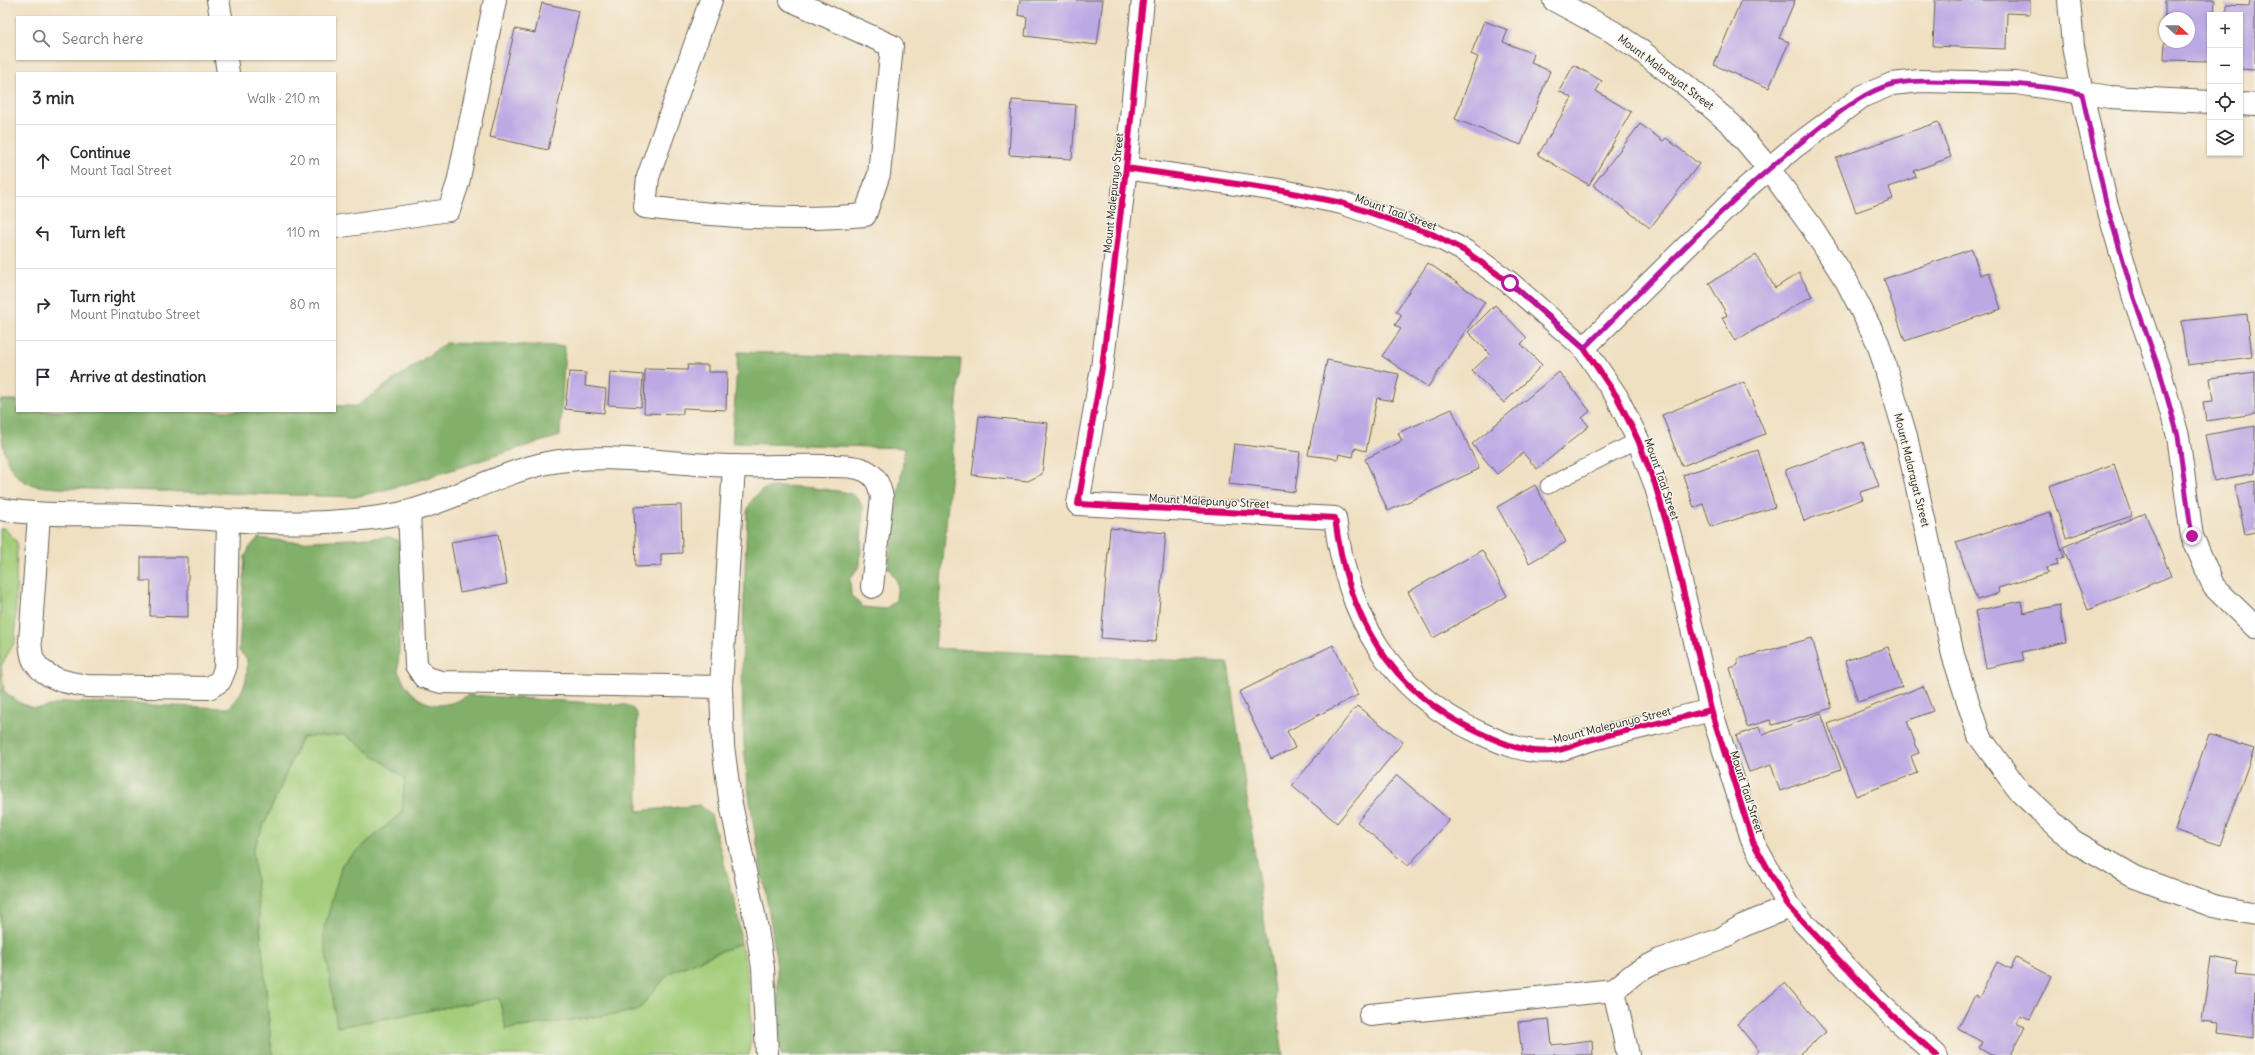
<!DOCTYPE html>
<html lang="en">
<head>
<meta charset="utf-8">
<style>
  body { margin:0; font-family:Delius,sans-serif; background:#f2f2f3; color:#2b2b33 }
  .controls { position:absolute; right:12px; top:12px; display:grid; overflow:hidden; border-radius:0px; box-shadow:0 1px 3px #0004 }
  .controls button { width:36px; height:36px; display:grid; place-items:center; padding:0; border:0; border-bottom:1px solid #e1e1e2; background:#fff; color:#2b2b33; font:20px sans-serif }
  .compass { position:absolute; left:2159px; top:12px; width:36px; height:36px; border-radius:50%; background:#fff; box-shadow:0 1px 3px #0004; rotate:112deg }
  .stop { position:absolute; width:12px; height:12px; margin:-9px; border:3px solid #b5179e; border-radius:50%; background:#fff }
  .stop.end { background:#b5179e; border-color:#fff; box-shadow:0 1px 4px #0008 }
  .list { margin:0; padding:0; list-style:none }
  h2 { display:flex; justify-content:space-between; align-items:center; height:52px; margin:0; padding:0 16px; font-size:17px }
  h2 small { font-size:13px; font-weight:400; color:#7c7c81 }
  .list li { display:grid; grid-template-columns:26px 1fr auto; gap:12px; align-items:center; box-sizing:border-box; height:72px; padding:0 16px; border-top:1px solid #e1e1e2 }
  .list b { display:block; font-size:15px; white-space:nowrap }
  .list p { margin:0; font-size:13px; white-space:nowrap; color:#7c7c81 }
  .list em { font-size:13px; font-style:normal; color:#7c7c81 }
  .icon { flex:none; width:22px; height:22px; fill:none; stroke:currentColor; stroke-width:2; stroke-linecap:round; stroke-linejoin:round }
  .map { position:relative; flex:none; width:2255px; height:1055px; overflow:hidden }
  .search { position:absolute; background:#fff; box-shadow:0 1px 3px #0004; left:16px; top:16px; width:320px; height:44px; display:flex; align-items:center; gap:10px; box-sizing:border-box; padding:0 14px; border-radius:0px; color:#7c7c81; font-size:15px }
  .panel { position:absolute; background:#fff; box-shadow:0 1px 3px #0004; left:16px; top:72px; width:320px; height:340px; border-radius:0px }
  .map>svg:first-child { display:block }
  .green { fill:#a3cd7a; stroke:#60744b }
  .forest { fill:#82b06a; stroke:#4f6643 }
  .building { fill:#bca9e4 }
  .lines { fill:none; stroke-linecap:round; stroke-linejoin:round }
  .lane-casing { stroke:#666156; stroke-width:17 }
  .street-casing { stroke:#666156; stroke-width:24 }
  .lane { stroke:#fff; stroke-width:15 }
  .street { stroke:#fff; stroke-width:22 }
  .cycleway-casing { stroke:#f7f3e8; stroke-width:8 }
  .cycleway { stroke:#d6006c; stroke-width:6 }
  .route { stroke:#b5179e; stroke-width:5 }
  .labels { text-anchor:middle; dominant-baseline:central; stroke-width:3; stroke-linejoin:round; paint-order:stroke }
  .street-label { font-size:11px; fill:#1c1c1c; stroke:#f7f3e8 }
</style>
</head>
<body>
<div class="map">
<svg width="2255" height="1055" viewBox="0 0 2255 1055">
  <rect width="100%" height="100%" fill="#f7f3e8"/>
  <filter id="ink" filterUnits="userSpaceOnUse"><feTurbulence type="fractalNoise" baseFrequency=".025" numOctaves="2"/><feDisplacementMap in="SourceGraphic" scale="8" xChannelSelector="R" yChannelSelector="G"/><feConvolveMatrix kernelMatrix="1 2 1 2 8 2 1 2 1" color-interpolation-filters="sRGB"/></filter>
  <filter id="wash" filterUnits="userSpaceOnUse"><feTurbulence type="fractalNoise" baseFrequency=".012" numOctaves="4" result="noise"/><feDisplacementMap in="SourceGraphic" scale="16" xChannelSelector="R" yChannelSelector="G"/><feGaussianBlur stdDeviation="0.9" result="paint"/><feColorMatrix in="noise" values="0 0 0 0 0 0 0 0 0 0 0 0 0 0 0 0 0 1.4 0 .05"/><feComposite in="paint" operator="in"/></filter>
  <g filter="url(#wash)">
    <rect width="100%" height="100%" fill="#f0e0c2"/>
    <!-- green -->
    <g class="green">
      <path d="M0,528H4L17,542L15,641L1,666L4,691H0Z"/>
      <path d="M345,735L405,777L402,812L342,864L337,1027L499,998L506,1029L637,1011L669,973L741,943C749,980 754,1017 749,1055H272L253,850L302,737Z"/>
    </g>
    <!-- forest -->
    <g class="forest">
      <path d="M446,343L565,346L560,436C491,455 425,482 355,497L57,488C49,487 38,487 30,484C0,474 0,427 0,400H17V411H335V406H357Z"/>
      <path d="M738,352L961,359L935,648L1228,663L1283,1055H781C777,1023 779,991 776,959C768,895 752,832 746,768C738,683 745,597 747,512C750,503 753,497 761,491C775,481 826,490 845,492C855,495 859,498 863,508L860,565L850,579L851,595L863,607L885,609L896,601L898,583L888,567L905,448L732,443Z"/>
      <path d="M389,537L397,540L403,546L398,671C412,703 437,715 468,695L626,705L633,709L637,714L638,811L700,805L711,815L737,911L741,943L669,973L637,1011L506,1029L499,998L337,1027L323,932L342,864L402,812L405,778L345,735L302,737L253,850L272,1055H0V691H4C29,711 34,711 64,702L229,708C244,691 248,682 247,659L239,651L245,557L250,547L258,538L293,542Z"/>
    </g>
    <g id="blocks">
      <!-- building -->
      <g class="building">
        <path d="M1020,0H1103L1097,45L1025,36L1027,17L1018,15Z"/>
        <path d="M1741,0H1795L1779,38L1789,42L1769,88L1714,65Z"/>
        <path d="M1935,0H2030V14L2007,13L2006,49L1933,46Z"/>
        <path d="M2165,0H2215L2214,15H2210V61L2164,60L2165,42H2189V18H2165Z"/>
        <path d="M2250,0H2255V70L2240,69V15H2226V5L2249,6Z"/>
        <path d="M542,3L579,11L548,150L490,137L515,29L535,33Z"/>
        <path d="M1484,21L1508,30L1503,42L1534,54L1531,63L1550,71L1521,145L1455,119L1478,57L1471,54Z"/>
        <path d="M1574,65L1602,81L1596,91L1631,112L1589,185L1538,155L1572,98L1559,91Z"/>
        <path d="M1012,100L1076,105L1072,159L1009,155Z"/>
        <path d="M1938,122L1951,157L1914,171L1916,177L1889,187L1893,199L1856,212L1836,158Z"/>
        <path d="M1640,124L1663,141L1666,138L1699,164L1650,228L1593,185Z"/>
        <path d="M1972,249L1980,275L1989,272L2001,309L1905,341L1884,279Z"/>
        <path d="M1756,255L1775,288L1799,273L1812,296L1735,341L1722,318L1727,315L1709,283Z"/>
        <path d="M1428,263L1485,302L1428,387L1382,356L1401,329L1395,325L1402,315L1396,311Z"/>
        <path d="M1495,305L1527,338L1521,344L1542,365L1504,403L1472,371L1490,354L1468,332Z"/>
        <path d="M2247,314L2252,357L2187,365L2181,321Z"/>
        <path d="M1327,360L1399,374L1393,401L1377,398L1366,451L1355,448L1353,457L1339,454L1338,459L1308,455Z"/>
        <path d="M688,365H708V372H727L726,410L683,408V414L644,413L645,369L687,370Z"/>
        <path d="M569,372L586,373L585,386L606,389L604,413L565,409Z"/>
        <path d="M610,372L643,375L641,407L608,405Z"/>
        <path d="M1559,372L1590,411L1582,418L1589,426L1537,469L1523,453L1497,474L1472,444Z"/>
        <path d="M2255,372V414L2206,421L2203,402L2213,401L2210,378Z"/>
        <path d="M1744,382L1765,434L1682,466L1662,415Z"/>
        <path d="M1452,409L1479,469L1388,511L1365,459L1402,441L1398,433Z"/>
        <path d="M979,416L1048,423L1042,474L1028,481L972,475Z"/>
        <path d="M2255,426V473L2214,481L2205,435Z"/>
        <path d="M1863,442L1879,486L1860,492L1863,499L1804,521L1785,470Z"/>
        <path d="M1234,444L1300,452L1295,492L1229,484Z"/>
        <path d="M1758,450L1775,507L1711,527L1703,504L1694,508L1683,475Z"/>
        <path d="M2114,464L2132,516L2066,538L2049,486Z"/>
        <path d="M2255,481V532L2245,534L2235,485Z"/>
        <path d="M1535,485L1566,542L1529,563L1497,507Z"/>
        <path d="M681,505L682,553L661,554V566L636,567L634,507Z"/>
        <path d="M2050,512L2064,557L2057,560L2058,565L2046,568L2048,573L1998,588L1999,593L1977,600L1956,542Z"/>
        <path d="M2145,513L2171,576L2088,610L2063,547Z"/>
        <path d="M1110,528L1166,533L1156,642L1101,638Z"/>
        <path d="M498,534L507,584L460,593L451,542Z"/>
        <path d="M1482,550L1507,596L1433,638L1408,592Z"/>
        <path d="M141,557H188V617L150,616L151,581H141Z"/>
        <path d="M2021,601L2023,613L2059,605L2066,642L2022,652L2024,660L1986,668L1975,611Z"/>
        <path d="M1812,638L1832,708L1772,725L1770,720L1747,727L1730,668L1738,665V659Z"/>
        <path d="M1333,645L1358,695L1287,731L1295,748L1271,759L1239,692Z"/>
        <path d="M1888,647L1902,687L1858,702L1845,661Z"/>
        <path d="M1923,686L1933,711L1907,721L1919,753L1911,756L1917,773L1856,796L1828,724Z"/>
        <path d="M1357,706L1403,742L1337,823L1292,786Z"/>
        <path d="M1821,713L1841,769L1780,791L1771,765L1749,772L1736,736L1759,727L1763,735Z"/>
        <path d="M2209,734L2254,749L2220,845L2175,830Z"/>
        <path d="M1397,775L1449,820L1408,866L1357,822Z"/>
        <path d="M2211,957L2238,962L2236,975L2255,977L2254,1038L2218,1033L2219,1023L2202,1021Z"/>
        <path d="M2016,958L2051,976L2030,1019L2020,1015L2016,1023L2025,1027L2011,1055H1991L1979,1048L1982,1042L1958,1029L1975,995L1979,998L1997,962L2011,969Z"/>
        <path d="M1785,983L1826,1032L1799,1055H1754L1759,1051L1737,1024Z"/>
        <path d="M1549,1019L1552,1045L1592,1040L1593,1055H1522L1518,1022Z"/>
      </g>
    </g>
  </g>
  <g filter="url(#ink)">
    <use href="#blocks" fill-opacity="0" stroke="#666156" stroke-width="1"/>
    <g class="lines">
      <!-- lane casing -->
      <g class="lane-casing">
        <path id="lane" d="M1548,486L1638,440"/>
      </g>
      <!-- street casing -->
      <g class="street-casing">
        <g id="street">
          <path d="M218,0L221,17"/>
          <path d="M711,0L648,177L645,207C718,216 792,222 865,215L879,174L892,46L791,0"/>
          <path d="M1143,0L1126,168L1102,368L1078,504L1335,518C1347,615 1388,691 1480,733C1502,743 1527,754 1552,751C1566,750 1580,742 1593,739C1632,729 1672,720 1711,710"/>
          <path d="M1554,0L1613,32L1637,48L1688,87L1732,125L1769,169L1811,226L1847,282L1878,343L1906,436L1953,655L1979,736L2020,792L2073,841L2135,877L2213,906L2255,914"/>
          <path d="M2069,0L2073,46L2082,93L2106,202L2134,298L2160,372L2178,436L2192,536L2214,587L2255,627"/>
          <path d="M226,59L228,73"/>
          <path d="M2240,104L2255,105"/>
          <path d="M1126,168L1278,190L1342,203L1432,234L1465,251L1510,283L1584,348L1617,397L1638,440L1655,484L1671,539L1711,710L1753,842L1789,907L1881,1005L1936,1055"/>
          <path d="M335,227L449,210L458,183L495,0"/>
          <path d="M1584,348L1746,188L1792,149L1863,96L1892,84L1920,81L2016,83L2110,97L2210,102"/>
          <path d="M734,466L721,687L723,746L730,799L757,929L763,968L767,1055"/>
          <path d="M0,509C45,517 91,513 137,515C209,518 283,527 355,520C373,518 393,516 410,511C456,499 499,473 547,463C609,451 672,465 734,466C764,467 795,465 825,466C837,466 850,465 861,469C875,473 879,484 882,497L872,587"/>
          <path d="M409,512L416,665L424,677L441,682L721,687"/>
          <path d="M39,515L30,642C31,647 31,656 34,661C44,679 69,683 87,686L209,688L220,681L225,669L228,521"/>
          <path d="M1614,990L1628,1055"/>
          <path d="M1370,1015L1614,990L1635,973L1660,960L1719,940L1742,926L1789,907"/>
        </g>
      </g>
      <!-- lane -->
      <use href="#lane" class="lane"/>
      <!-- street -->
      <use href="#street" class="street"/>
      <!-- cycleway casing -->
      <g class="cycleway-casing">
        <g id="cycleway">
          <path d="M1143,0L1126,168L1102,368L1078,504L1335,518C1347,615 1388,691 1480,733C1502,743 1527,754 1552,751C1566,750 1580,742 1593,739C1632,729 1672,720 1711,710"/>
          <path d="M1126,168L1278,190L1342,203L1432,234L1465,251L1510,283L1584,348L1617,397L1638,440L1655,484L1671,539L1711,710L1753,842L1789,907L1881,1005L1936,1055"/>
        </g>
      </g>
      <!-- cycleway -->
      <use href="#cycleway" class="cycleway"/>
    </g>
  </g>
  <g class="lines" filter="url(#ink)">
    <!-- route -->
    <path class="route" d="M1510,283L1584,348C1660,273 1733,194 1818,129C1840,112 1865,91 1893,84C1913,80 1935,81 1956,82C1999,83 2040,84 2082,94L2106,202L2134,298L2160,372L2178,436L2192,536"/>
  </g>
  <g class="labels">
    <!-- street labels -->
    <g class="street-label">
      <text transform="translate(1666 72) rotate(37)">Mount Malarayat Street</text>
      <text transform="translate(1113 193) rotate(-84)">Mount Malepunyo Street</text>
      <text transform="translate(1396 212) rotate(20)">Mount Taal Street</text>
      <text transform="translate(1912 470) rotate(76)">Mount Malarayat Street</text>
      <text transform="translate(1662 479) rotate(71)">Mount Taal Street</text>
      <text transform="translate(1209 501) rotate(3)">Mount Malepunyo Street</text>
      <text transform="translate(1612 725) rotate(-14)">Mount Malepunyo Street</text>
      <text transform="translate(1747 792) rotate(72)">Mount Taal Street</text>
    </g>
  </g>
</svg>
<div class="controls">
<button>+</button>
<button>−</button>
<button><svg class="icon" aria-label="locate" viewBox="0 0 24 24"><circle cx="12" cy="12" r="6"/><path d="M12 2v4M12 18v4M2 12h4M18 12h4"/></svg></button>
<button><svg class="icon" aria-label="layers" viewBox="0 0 24 24"><path d="M12 4l9 5-9 5-9-5zM3 14l9 5 9-5"/></svg></button>
</div>
<svg class="compass" viewBox="-18 -18 36 36"><path d="M0-13l5 13h-10z" fill="#e53935"/><path d="M0 13l5-13h-10z" fill="#7c7c81"/></svg>
<div class="stop" style="left:1510px;top:283px"></div>
<div class="stop end" style="left:2192px;top:536px"></div>
<div class="search"><svg class="icon" aria-label="search" viewBox="0 0 24 24"><circle cx="10" cy="10" r="6"/><path d="M15 15l6 6"/></svg>Search here</div>
<section class="panel">
<h2>3 min<small>Walk · 210 m</small></h2>
<ul class="list">
<li><svg class="icon" aria-label="ahead" viewBox="0 0 24 24"><path d="M12 20V5M6 11l6-6 6 6"/></svg><div><b>Continue</b><p>Mount Taal Street</p></div><em>20 m</em></li>
<li><svg class="icon" aria-label="left" viewBox="0 0 24 24"><path d="M17 20v-9H6M10 6l-5 5 5 5"/></svg><div><b>Turn left</b></div><em>110 m</em></li>
<li><svg class="icon" aria-label="right" viewBox="0 0 24 24"><path d="M7 20v-9h11M14 6l5 5-5 5"/></svg><div><b>Turn right</b><p>Mount Pinatubo Street</p></div><em>80 m</em></li>
<li><svg class="icon" aria-label="arrive" viewBox="0 0 24 24"><path d="M6 21V4h12l-3 4 3 4H6"/></svg><div><b>Arrive at destination</b></div></li>
</ul>
</section>
</div>
</body>
</html>
